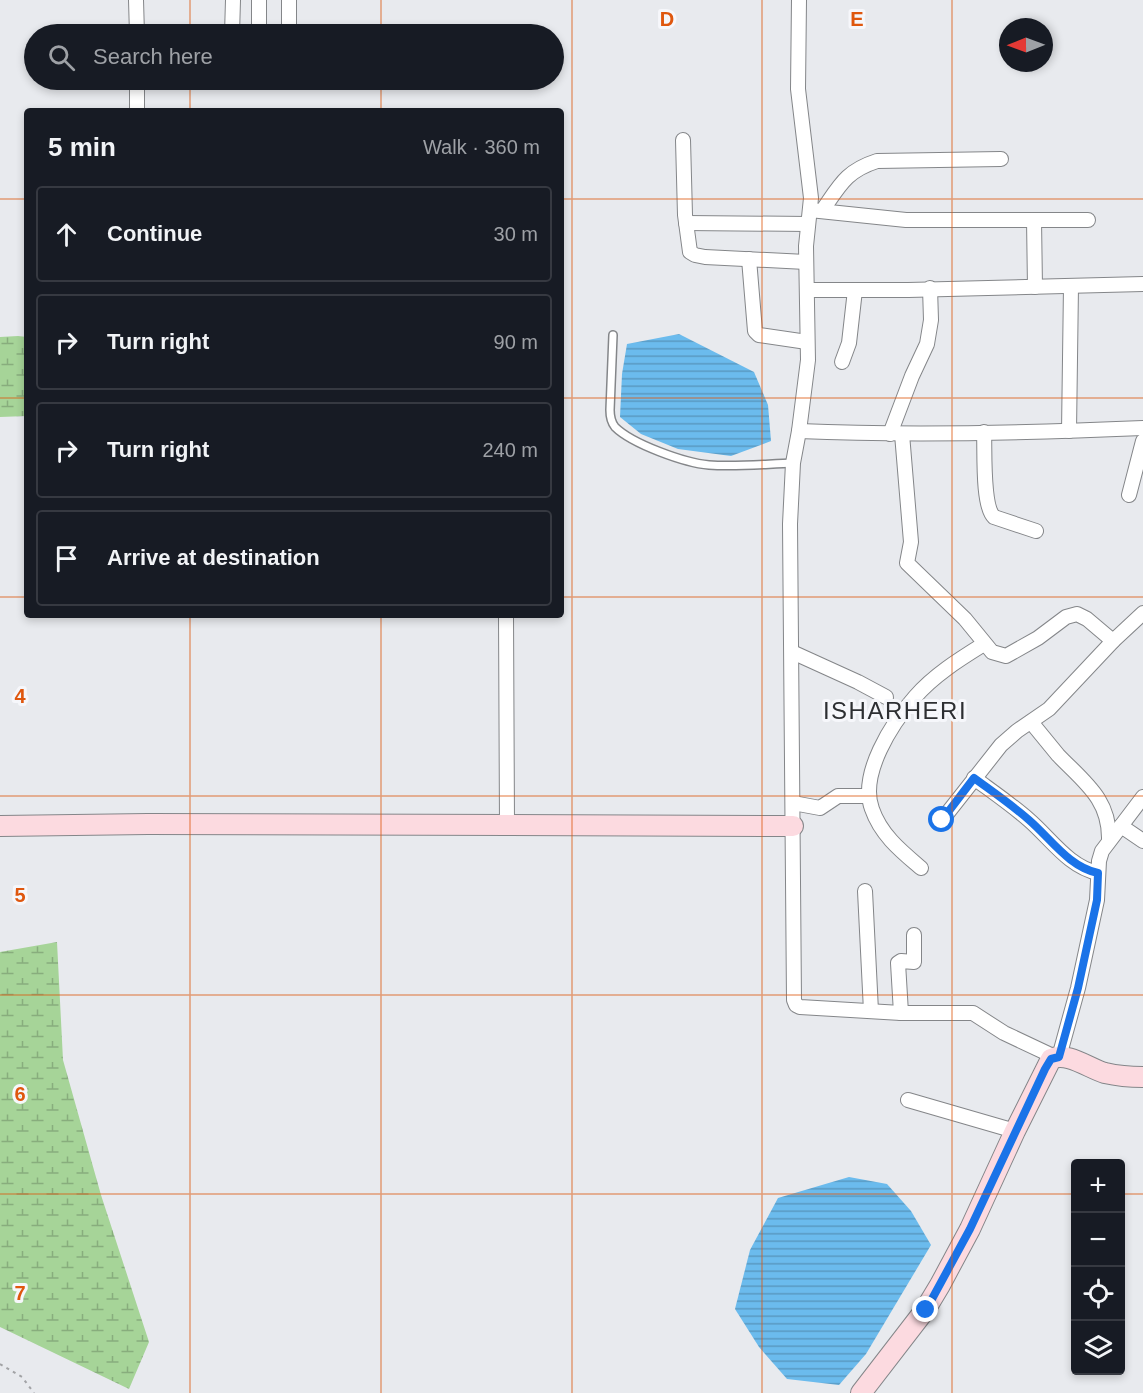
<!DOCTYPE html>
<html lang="en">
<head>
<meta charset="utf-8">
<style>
  body { margin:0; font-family:Arial,sans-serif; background:#20242c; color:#f1f3f6 }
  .controls { position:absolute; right:18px; bottom:18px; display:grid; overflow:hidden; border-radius:6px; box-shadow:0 3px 9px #0003 }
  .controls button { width:54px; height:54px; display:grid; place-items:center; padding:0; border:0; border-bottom:2px solid #363941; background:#171b24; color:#f1f3f6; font:30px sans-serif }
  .compass { position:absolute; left:999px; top:18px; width:54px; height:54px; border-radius:50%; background:#171b24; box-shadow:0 3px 9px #0003; rotate:269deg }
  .stop { position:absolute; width:18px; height:18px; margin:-14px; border:4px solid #1a73e8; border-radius:50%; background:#fff }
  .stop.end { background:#1a73e8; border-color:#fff; box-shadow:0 2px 6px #0008 }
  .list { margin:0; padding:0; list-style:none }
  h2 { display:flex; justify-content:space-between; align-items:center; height:78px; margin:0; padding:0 24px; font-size:26px }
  h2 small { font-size:20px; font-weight:400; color:#9ea1a6 }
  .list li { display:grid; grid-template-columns:39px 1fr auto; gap:18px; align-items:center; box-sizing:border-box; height:96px; margin:0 12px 12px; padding:0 12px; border:2px solid #363941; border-radius:6px }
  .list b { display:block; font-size:22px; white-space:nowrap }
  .list em { font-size:20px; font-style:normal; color:#9ea1a6 }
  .icon { flex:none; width:33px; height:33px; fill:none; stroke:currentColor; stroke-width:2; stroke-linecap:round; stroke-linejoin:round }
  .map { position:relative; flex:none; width:1143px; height:1393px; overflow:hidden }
  .search { position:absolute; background:#171b24; box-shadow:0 3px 9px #0003; left:24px; top:24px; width:540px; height:66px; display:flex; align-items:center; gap:15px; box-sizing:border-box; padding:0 21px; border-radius:33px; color:#9ea1a6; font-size:22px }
  .panel { position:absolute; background:#171b24; box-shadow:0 3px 9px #0003; left:24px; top:108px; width:540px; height:510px; border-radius:6px }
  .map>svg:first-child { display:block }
  .wetland { fill:url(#wetland-marsh) }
  .water { fill:url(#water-rules) }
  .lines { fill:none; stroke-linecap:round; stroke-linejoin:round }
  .lane-casing { stroke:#848689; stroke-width:10 }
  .street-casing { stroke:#848689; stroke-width:16 }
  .secondary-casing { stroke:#848689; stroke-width:22 }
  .path { stroke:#a2a3a6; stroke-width:2; stroke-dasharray:3 4.5; stroke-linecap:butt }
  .lane { stroke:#fff; stroke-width:7 }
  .street { stroke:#fff; stroke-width:14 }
  .secondary { stroke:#fcdae0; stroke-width:20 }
  .route { stroke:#1a73e8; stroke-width:8 }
  .grid { fill:none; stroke:#df570e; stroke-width:1.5; stroke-opacity:0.55 }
  .labels { text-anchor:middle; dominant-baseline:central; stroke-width:6; stroke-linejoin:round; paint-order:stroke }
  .quarter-label { font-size:24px; letter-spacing:1.5px; fill:#2d2f32; stroke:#f6f7fb }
  .grid-label { font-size:20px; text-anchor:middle; font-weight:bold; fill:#df570e; stroke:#f6f7fb; stroke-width:6; stroke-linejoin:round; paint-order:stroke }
</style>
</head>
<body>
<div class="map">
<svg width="1143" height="1393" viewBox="0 0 1143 1393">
  <defs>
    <pattern id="wetland-marsh" width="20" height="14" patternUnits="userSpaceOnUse" patternTransform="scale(1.5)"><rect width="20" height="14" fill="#a6d498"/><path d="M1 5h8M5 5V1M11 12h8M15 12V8" fill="none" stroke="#88ad7d"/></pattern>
    <pattern id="water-rules" width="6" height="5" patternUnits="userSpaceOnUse" patternTransform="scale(1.5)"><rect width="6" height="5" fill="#6bbbed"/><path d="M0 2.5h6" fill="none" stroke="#5999c1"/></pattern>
  </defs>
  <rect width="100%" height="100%" fill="#e8eaee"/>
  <!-- wetland -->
  <g class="wetland">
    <path d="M18,336L27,337V416L0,417V337Z"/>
    <path d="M57,942L63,1060L101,1195L149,1342L129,1389L0,1327V952Z"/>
  </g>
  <!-- water -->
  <g class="water">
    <path d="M679,334L754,372L768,405L771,441L731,456L678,449L641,434L620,417L622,374L627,344Z"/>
    <path d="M849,1177L887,1184L911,1211L931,1245L866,1354L839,1385L787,1379L759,1347L735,1309L750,1250L778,1198Z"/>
  </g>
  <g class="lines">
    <!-- lane casing -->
    <g class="lane-casing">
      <path id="lane" d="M613,335L610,410C610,416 611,422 615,427C632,444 685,463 709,465C737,467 765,464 793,463"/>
    </g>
    <!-- street casing -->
    <g class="street-casing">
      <g id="street">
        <path d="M136,0L137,34"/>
        <path d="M289,0V34"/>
        <path d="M799,0L798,89L811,198L806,246L808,360L799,431"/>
        <path d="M232,34L233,0"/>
        <path d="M259,34V0"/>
        <path d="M137,80V111"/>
        <path d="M683,140L685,215L690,252L695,255L705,257L806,262"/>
        <path d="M810,210L906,220H1088"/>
        <path d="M822,211C840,185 846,171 877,161L1001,159"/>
        <path d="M1034,220L1035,287"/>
        <path d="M686,223L808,224"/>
        <path d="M749,259L755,331L759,335L807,342"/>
        <path d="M807,290H908L1143,284"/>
        <path d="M842,362L849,343L855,290"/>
        <path d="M1069,431L1071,286"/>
        <path d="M984,432C985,450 982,506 994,517L1036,531"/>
        <path d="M890,434L912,376L927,344L931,320L930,288"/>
        <path d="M902,434L911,542L907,563L965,619L992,652L1006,656L1038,638L1066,617L1077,614L1087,619L1113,641"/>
        <path d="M1129,495L1143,441"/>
        <path d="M506,615L507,825"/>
        <path d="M792,652L858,682L886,697"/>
        <path d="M1031,722C1040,733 1049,744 1058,755C1084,782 1110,799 1109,840"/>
        <path d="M974,778C993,792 1012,805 1029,820C1051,839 1069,867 1098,873"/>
        <path d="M793,803L820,808L838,796H869"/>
        <path d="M942,820L1001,745L1017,731L1049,709L1113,641L1143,613"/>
        <path d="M1121,826L1143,841"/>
        <path d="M921,868C901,851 881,835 872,809C859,774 892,723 915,697C934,675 960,659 984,644"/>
        <path d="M865,891L871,1011"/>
        <path d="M901,1013L898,963L901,961L914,962V935"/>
        <path d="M1055,1057L1004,1033L973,1013H901L800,1007L796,1005L794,1000L790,524L793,463L799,431C914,436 1029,433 1143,428"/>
        <path d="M1059,1057L1078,988L1097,900L1099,861L1102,851L1143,797"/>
        <path d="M908,1100L1015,1131"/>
      </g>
    </g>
    <!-- secondary casing -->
    <g class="secondary-casing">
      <g id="secondary">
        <path d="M0,826L148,824L793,826"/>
        <path d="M861,1393L925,1310L940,1285L970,1229L1015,1131L1051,1059C1067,1051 1090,1069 1105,1073C1118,1076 1130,1077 1143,1077"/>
      </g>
    </g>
    <!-- path -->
    <path class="path" d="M0,1364L22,1377L34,1393"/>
    <!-- lane -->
    <use href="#lane" class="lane"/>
    <!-- street -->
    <use href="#street" class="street"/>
    <!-- secondary -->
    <use href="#secondary" class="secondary"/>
  </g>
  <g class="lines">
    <!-- route -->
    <path class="route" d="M926,1310L970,1229L1045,1069L1051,1059L1059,1057L1078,988L1097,900L1098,873C1069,867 1051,839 1029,820C1012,805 993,792 974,778L942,820"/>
  </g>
  <!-- grid -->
  <path class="grid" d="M190,0V34M381,0V34M572,0V1393M762,0V1393M952,0V1393M190,80V111M381,80V111M0,199H27M561,199H1143M0,398H27M561,398H1143M0,597H27M561,597H1143M190,615V1393M381,615V1393M0,796H1143M0,995H1143M0,1194H1076M1120,1194H1143"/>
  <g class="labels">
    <!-- quarter labels -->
    <g class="quarter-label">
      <text x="895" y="710">ISHARHERI</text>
    </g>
  </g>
  <g class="grid-label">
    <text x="667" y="26">D</text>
    <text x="857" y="26">E</text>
    <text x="20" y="703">4</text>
    <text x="20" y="902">5</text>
    <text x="20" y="1101">6</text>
    <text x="20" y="1300">7</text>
  </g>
</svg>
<div class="controls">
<button>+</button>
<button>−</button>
<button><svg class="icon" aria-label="locate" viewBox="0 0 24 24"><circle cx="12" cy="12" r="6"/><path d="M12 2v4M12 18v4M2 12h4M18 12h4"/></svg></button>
<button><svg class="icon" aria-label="layers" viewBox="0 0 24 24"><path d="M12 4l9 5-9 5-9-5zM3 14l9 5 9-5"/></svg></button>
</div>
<svg class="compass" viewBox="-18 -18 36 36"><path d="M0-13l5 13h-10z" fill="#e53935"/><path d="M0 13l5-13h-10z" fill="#9ea1a6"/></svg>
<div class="stop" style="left:942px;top:820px"></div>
<div class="stop end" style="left:926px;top:1310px"></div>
<div class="search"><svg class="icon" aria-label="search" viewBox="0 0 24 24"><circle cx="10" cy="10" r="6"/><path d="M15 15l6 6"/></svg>Search here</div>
<section class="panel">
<h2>5 min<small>Walk · 360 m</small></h2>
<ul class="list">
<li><svg class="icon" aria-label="ahead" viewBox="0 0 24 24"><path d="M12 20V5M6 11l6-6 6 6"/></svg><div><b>Continue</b></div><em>30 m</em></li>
<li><svg class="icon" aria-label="right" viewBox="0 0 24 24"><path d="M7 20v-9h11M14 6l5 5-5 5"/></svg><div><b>Turn right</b></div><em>90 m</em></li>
<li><svg class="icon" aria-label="right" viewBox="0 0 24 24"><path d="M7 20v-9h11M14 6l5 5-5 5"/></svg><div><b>Turn right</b></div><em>240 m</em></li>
<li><svg class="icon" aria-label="arrive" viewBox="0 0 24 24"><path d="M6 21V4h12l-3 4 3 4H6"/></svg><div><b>Arrive at destination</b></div></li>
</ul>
</section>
</div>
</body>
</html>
